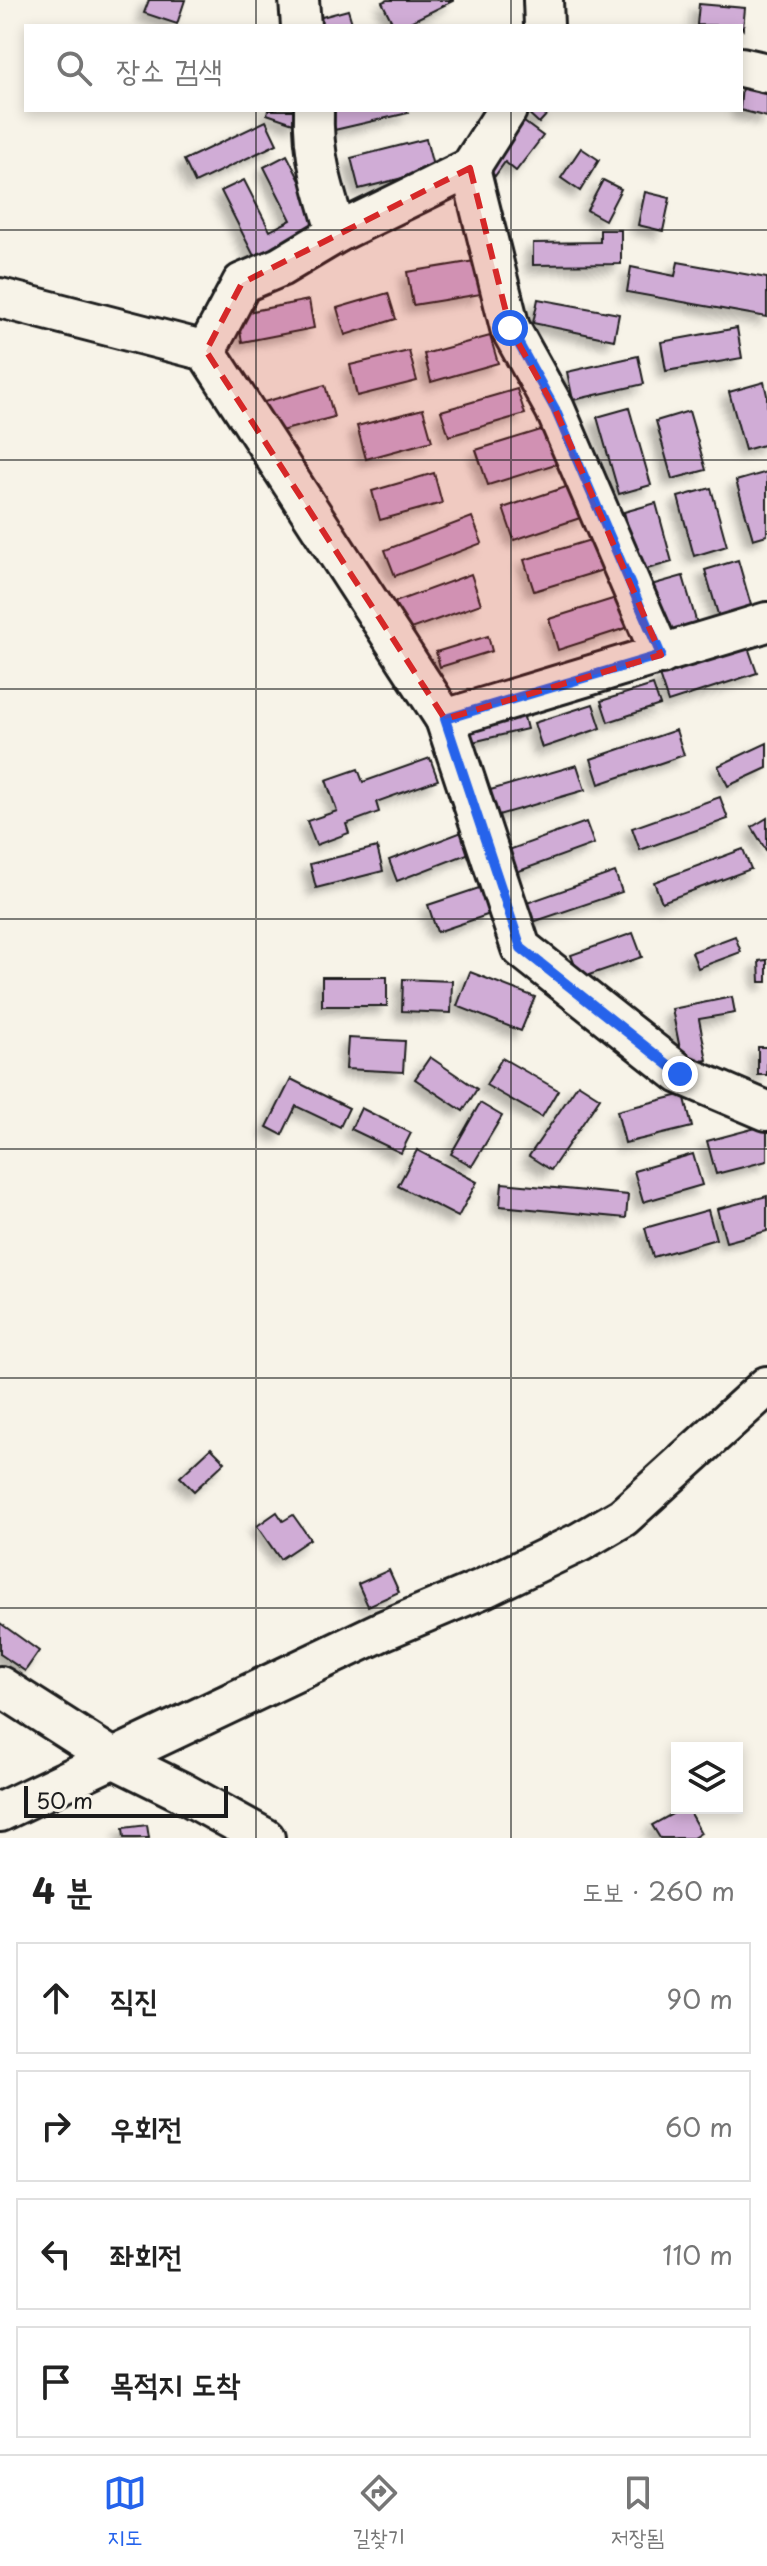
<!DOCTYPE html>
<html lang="ko">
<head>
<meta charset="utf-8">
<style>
  body { margin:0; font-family:"Playpen Sans","Poor Story",sans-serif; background:#f6f6f6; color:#222 }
  .controls { position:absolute; right:24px; bottom:24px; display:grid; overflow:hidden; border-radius:0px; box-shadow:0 4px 12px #0003 }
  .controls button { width:72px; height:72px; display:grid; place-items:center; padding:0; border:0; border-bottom:2px solid #e0e0e0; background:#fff; color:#222; font:40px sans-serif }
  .scale { position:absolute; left:24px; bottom:20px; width:204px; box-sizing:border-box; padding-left:8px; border:4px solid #1c1c1c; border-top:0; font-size:22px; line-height:28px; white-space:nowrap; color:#1c1c1c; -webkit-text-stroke:6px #f7f3e8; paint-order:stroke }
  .stop { position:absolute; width:24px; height:24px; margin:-18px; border:6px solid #2563eb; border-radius:50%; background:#fff }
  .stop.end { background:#2563eb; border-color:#fff; box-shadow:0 2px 8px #0008 }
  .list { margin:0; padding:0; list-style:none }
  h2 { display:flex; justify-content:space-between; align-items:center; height:104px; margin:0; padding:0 32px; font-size:34px }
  h2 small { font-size:26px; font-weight:400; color:#767676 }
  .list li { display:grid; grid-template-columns:52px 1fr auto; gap:24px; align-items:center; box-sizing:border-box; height:112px; margin:0 16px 16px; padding:0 16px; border:2px solid #e0e0e0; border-radius:0px }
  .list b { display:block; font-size:30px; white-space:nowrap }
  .list em { font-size:26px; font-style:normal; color:#767676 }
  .icon { flex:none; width:44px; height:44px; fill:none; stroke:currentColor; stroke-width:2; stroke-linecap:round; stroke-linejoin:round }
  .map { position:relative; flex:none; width:767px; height:1838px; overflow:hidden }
  .search { position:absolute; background:#fff; box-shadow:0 4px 12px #0003; left:24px; right:24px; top:24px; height:88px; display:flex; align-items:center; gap:20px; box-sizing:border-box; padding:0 28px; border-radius:0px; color:#767676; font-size:30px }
  .sheet { height:616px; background:#fff }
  nav { display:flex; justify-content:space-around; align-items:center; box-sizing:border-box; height:112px; border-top:2px solid #e0e0e0; background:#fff; font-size:22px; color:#767676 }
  nav a { display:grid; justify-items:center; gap:4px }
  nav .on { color:#2563eb }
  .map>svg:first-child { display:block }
  .building { fill:#d0acd6; stroke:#1c1c1c; stroke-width:2; filter:url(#shadow) }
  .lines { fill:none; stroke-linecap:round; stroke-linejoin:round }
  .minor-casing { stroke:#1c1c1c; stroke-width:44 }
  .minor { stroke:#f7f3e8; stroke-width:38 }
  .route { stroke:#2563eb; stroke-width:10 }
  .marked { fill:#d62828; fill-opacity:0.2; stroke:#d62828; stroke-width:6; stroke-dasharray:16 10; stroke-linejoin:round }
  .grid { fill:none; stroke:#1c1c1c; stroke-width:2; stroke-opacity:0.55 }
</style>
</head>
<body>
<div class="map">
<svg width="767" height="1838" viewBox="0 0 767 1838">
  <defs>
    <filter id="shadow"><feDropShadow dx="-7" dy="7" stdDeviation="4" flood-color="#0004"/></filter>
  </defs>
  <rect width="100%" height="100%" fill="#f7f3e8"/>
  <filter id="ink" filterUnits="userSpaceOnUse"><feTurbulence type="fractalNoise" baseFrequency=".0125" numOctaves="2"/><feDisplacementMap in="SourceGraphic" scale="16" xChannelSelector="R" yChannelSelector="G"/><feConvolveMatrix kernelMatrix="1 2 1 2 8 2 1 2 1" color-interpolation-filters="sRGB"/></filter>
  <g filter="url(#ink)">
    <!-- building -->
    <g class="building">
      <path d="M149,0H185L177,24L144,13Z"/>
      <path d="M387,0H453V1L402,26H394L382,2Z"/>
      <path d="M699,4L745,8L743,29L741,26L697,25Z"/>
      <path d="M348,10L353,26H320L318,18Z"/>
      <path d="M742,84L767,90V117L740,110Z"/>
      <path d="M268,110H301L296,124L267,114Z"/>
      <path d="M324,110H407L408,113L330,131Z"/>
      <path d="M525,110H551L539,123Z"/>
      <path d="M516,116L543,136L516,171L505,162L495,176L479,164Z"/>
      <path d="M266,121L277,144L195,183L184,160Z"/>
      <path d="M426,139L434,170L359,189L351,158Z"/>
      <path d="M581,148L599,160L580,191L561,178Z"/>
      <path d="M287,155L326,232L259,266L221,191L244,180L270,231L291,220L264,167Z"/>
      <path d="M603,180L621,189L605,220L587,210Z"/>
      <path d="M645,192L670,198L663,231L638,225Z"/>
      <path d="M600,230H621V264L533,265V243L600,242Z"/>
      <path d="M475,261L481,294L413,305L407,272Z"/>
      <path d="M678,262L767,278V317L627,292L631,267L675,276Z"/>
      <path d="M388,293L396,319L345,335L337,308Z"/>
      <path d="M538,299L619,314L614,340L533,323Z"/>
      <path d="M309,300L314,328L242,342L237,314Z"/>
      <path d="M737,328L742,358L666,371L661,342Z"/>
      <path d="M490,336L498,363L431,382L424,354Z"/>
      <path d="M409,351L417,381L357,396L350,365Z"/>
      <path d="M638,356L644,384L573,400L567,372Z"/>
      <path d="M764,382L767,395V444L745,450L729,392Z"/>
      <path d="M325,385L334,417L273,433L264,402Z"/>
      <path d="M517,389L525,414L449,436L441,411Z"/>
      <path d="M629,408L651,485L619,494L597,417Z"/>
      <path d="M423,409L432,441L366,459L357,426Z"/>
      <path d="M689,411L706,470L672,479L656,421Z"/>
      <path d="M554,426L565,461L488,485L476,450Z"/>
      <path d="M767,472V535L753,539L736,481Z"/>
      <path d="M434,473L442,503L380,520L372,491Z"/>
      <path d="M575,484L586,516L514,540L503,508Z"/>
      <path d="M711,488L727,546L694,556L678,497Z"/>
      <path d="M656,503L672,562L640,571L624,512Z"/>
      <path d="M472,517L482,543L395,576L385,550Z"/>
      <path d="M597,538L606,569L534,591L524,560Z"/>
      <path d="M738,560L755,619L722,628L705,570Z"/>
      <path d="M471,574L481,604L405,631L395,602Z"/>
      <path d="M683,576L700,634L668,643L651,585Z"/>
      <path d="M619,597L629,627L558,650L549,619Z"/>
      <path d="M488,636L492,651L440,667L436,652Z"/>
      <path d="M748,647L757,673L668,702L659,675Z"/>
      <path d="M653,685L660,705L608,722L601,701Z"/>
      <path d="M593,704L601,728L542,748L534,723Z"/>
      <path d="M522,709L527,729L464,744L459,724Z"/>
      <path d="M676,730L684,755L599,784L591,759Z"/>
      <path d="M767,743V768L728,786L718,766Z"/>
      <path d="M430,758L438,780L376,802L379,812L346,824L349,833L316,845L307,821L337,811L326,780L358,769L363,782Z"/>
      <path d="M577,765L585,790L488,818L480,793Z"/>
      <path d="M720,797L728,819L640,850L632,828Z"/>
      <path d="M767,818V852L752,827Z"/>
      <path d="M586,822L594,844L511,874L503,852Z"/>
      <path d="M467,830L475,851L397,881L389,860Z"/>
      <path d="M377,847L383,871L316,888L310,864Z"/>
      <path d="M743,849L751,869L662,902L654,882Z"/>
      <path d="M615,872L622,892L527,924L521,905Z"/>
      <path d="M482,887L490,914L437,932L428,905Z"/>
      <path d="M633,933L642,957L580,978L571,955Z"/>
      <path d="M735,936L741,952L698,968L692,952Z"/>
      <path d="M767,960V982H760L759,961Z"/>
      <path d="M470,972L535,997L521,1031L457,1006Z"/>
      <rect x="322" y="977" width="65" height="29"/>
      <path d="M403,979L452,981L451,1013L402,1011Z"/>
      <path d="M732,997L735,1013L699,1019L707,1060L683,1064L672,1009Z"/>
      <path d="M348,1038L405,1041L403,1072L346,1069Z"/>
      <rect x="758" y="1047" width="9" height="28"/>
      <path d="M430,1057L477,1089L463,1111L415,1079Z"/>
      <path d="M502,1058L558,1090L542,1117L486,1085Z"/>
      <path d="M291,1079L349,1108L340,1127L296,1106L282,1135L267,1127Z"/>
      <path d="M578,1084L600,1098L551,1170L529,1156Z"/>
      <path d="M684,1094L692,1127L625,1143L617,1111Z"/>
      <path d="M480,1103L502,1116L472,1166L451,1154Z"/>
      <path d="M361,1108L411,1133L401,1153L351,1129Z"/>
      <path d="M767,1125V1161L716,1174L707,1141Z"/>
      <path d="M417,1150L477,1182L458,1217L398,1186Z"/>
      <path d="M693,1154L702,1185L643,1202L634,1171Z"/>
      <path d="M502,1183L628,1195L626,1218L500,1206Z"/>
      <path d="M767,1196V1231L726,1242L717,1209Z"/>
      <path d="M708,1210L716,1239L653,1257L645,1228Z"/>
      <path d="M211,1448L225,1462L194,1491L180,1477Z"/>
      <path d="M277,1512L283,1521L293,1515L310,1539L280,1559L257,1526Z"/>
      <path d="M389,1570L399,1592L368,1606L358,1584Z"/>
      <path d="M0,1623L39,1651L25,1671L0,1654Z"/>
      <path d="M683,1808H687L701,1833L693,1838H660L652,1825Z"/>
      <path d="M147,1825L149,1838H124L123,1828Z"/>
    </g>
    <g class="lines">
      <!-- minor casing -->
      <g class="minor-casing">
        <g id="minor">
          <path d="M299,0L301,26"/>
          <path d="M543,0L544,26"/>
          <path d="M741,67L767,73"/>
          <path d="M314,110C312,154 324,192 337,233"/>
          <path d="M470,168L510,328L555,409L661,655"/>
          <path d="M0,298L206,351L445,719L521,948L680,1074L767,1111"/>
          <path d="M206,351L242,283L280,267L337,233L470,168L507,110"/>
          <path d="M445,719L767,622"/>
          <path d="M0,1686L111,1757L180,1791L265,1838"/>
          <path d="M0,1812L382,1631L484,1588L580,1542L623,1517L767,1386"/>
        </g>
      </g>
      <!-- minor -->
      <use href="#minor" class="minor"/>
    </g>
  </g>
  <g class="lines" filter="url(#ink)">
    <!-- route -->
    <path class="route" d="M510,328L555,409L661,655L445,719L521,948L680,1074"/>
  </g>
  <!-- marked area -->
  <path class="marked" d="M470,168L510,328L555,409L661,655L445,719L206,351L242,283Z"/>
  <!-- grid -->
  <path class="grid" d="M256,0V26M511,0V26M256,110V1838M511,110V1838M0,230H767M0,460H767M0,689H767M0,919H767M0,1149H767M0,1378H767M0,1608H767"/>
</svg>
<div class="controls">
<button><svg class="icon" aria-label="layers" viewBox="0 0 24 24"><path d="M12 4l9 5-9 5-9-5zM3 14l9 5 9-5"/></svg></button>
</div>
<div class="scale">50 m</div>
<div class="stop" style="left:510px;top:328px"></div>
<div class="stop end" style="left:680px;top:1074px"></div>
<div class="search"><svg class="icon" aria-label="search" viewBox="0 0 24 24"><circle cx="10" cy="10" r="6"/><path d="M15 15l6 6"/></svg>장소 검색</div>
</div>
<section class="sheet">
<h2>4 분<small>도보 · 260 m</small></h2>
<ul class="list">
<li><svg class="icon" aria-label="ahead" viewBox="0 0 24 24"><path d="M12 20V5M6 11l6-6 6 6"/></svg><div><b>직진</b></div><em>90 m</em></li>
<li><svg class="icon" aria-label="right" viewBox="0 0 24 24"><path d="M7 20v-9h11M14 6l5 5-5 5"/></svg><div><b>우회전</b></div><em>60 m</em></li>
<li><svg class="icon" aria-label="left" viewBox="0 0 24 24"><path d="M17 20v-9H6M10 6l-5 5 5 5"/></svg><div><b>좌회전</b></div><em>110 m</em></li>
<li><svg class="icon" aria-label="arrive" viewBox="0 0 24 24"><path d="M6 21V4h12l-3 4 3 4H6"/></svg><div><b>목적지 도착</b></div></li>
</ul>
</section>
<nav>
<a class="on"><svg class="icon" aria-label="map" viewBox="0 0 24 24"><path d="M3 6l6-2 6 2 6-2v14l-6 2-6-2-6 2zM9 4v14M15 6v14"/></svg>지도</a>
<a><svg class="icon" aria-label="directions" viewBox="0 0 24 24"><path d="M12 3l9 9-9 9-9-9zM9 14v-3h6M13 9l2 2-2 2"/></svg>길찾기</a>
<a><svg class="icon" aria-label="saved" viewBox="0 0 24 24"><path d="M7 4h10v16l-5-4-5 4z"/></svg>저장됨</a>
</nav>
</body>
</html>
